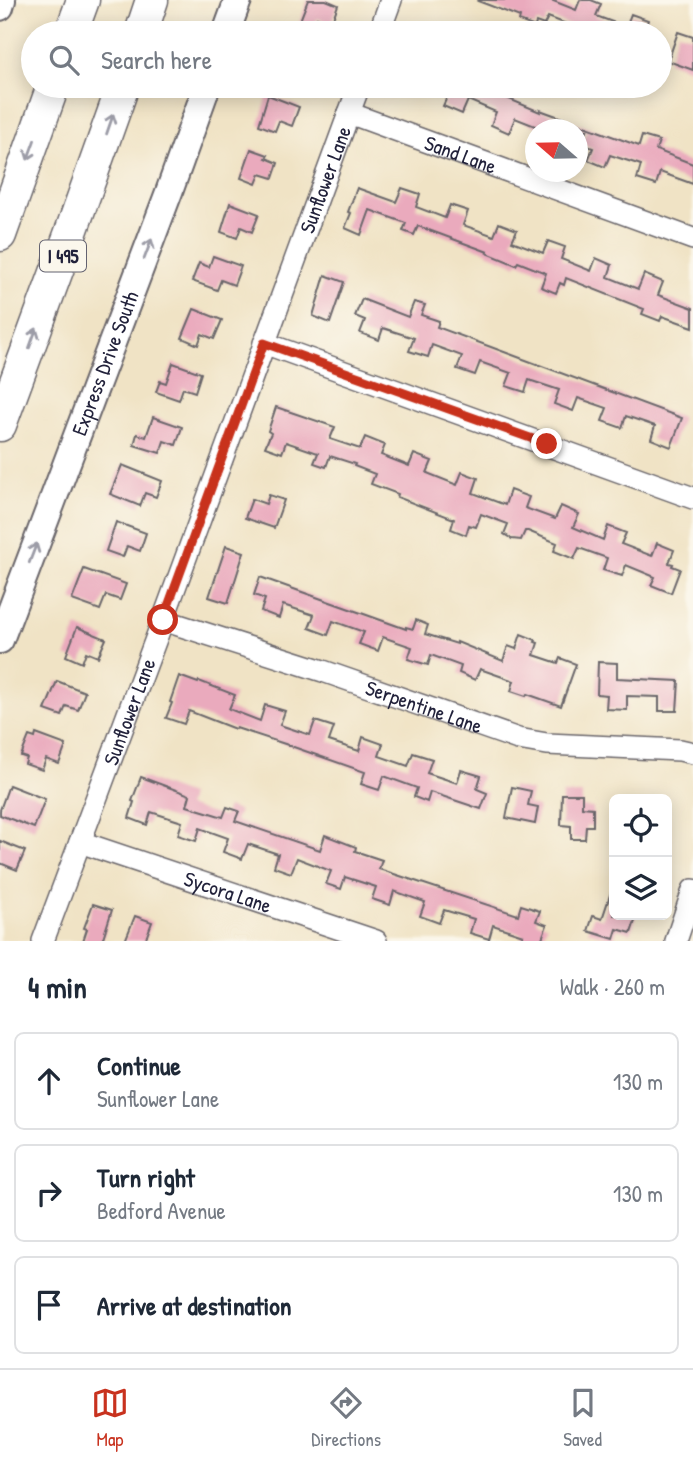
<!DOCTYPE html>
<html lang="en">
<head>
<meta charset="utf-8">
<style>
  body { margin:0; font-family:"Patrick Hand",sans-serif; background:#f6f6f7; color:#1f2937 }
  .controls { position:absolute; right:21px; bottom:21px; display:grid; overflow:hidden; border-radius:10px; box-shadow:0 4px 18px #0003 }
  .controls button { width:63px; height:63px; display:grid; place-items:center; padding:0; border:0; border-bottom:2px solid #e0e1e3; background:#fff; color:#1f2937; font:35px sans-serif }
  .compass { position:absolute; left:525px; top:119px; width:63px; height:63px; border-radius:50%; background:#fff; box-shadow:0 4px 18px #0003; rotate:290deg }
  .stop { position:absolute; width:21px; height:21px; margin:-16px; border:5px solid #c8321e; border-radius:50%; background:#fff }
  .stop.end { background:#c8321e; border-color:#fff; box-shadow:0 2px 7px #0008 }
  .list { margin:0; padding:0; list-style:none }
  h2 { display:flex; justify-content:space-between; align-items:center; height:91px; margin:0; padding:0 28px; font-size:30px }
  h2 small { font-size:23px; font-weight:400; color:#747a83 }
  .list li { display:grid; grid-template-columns:46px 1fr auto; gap:21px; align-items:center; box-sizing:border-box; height:98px; margin:0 14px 14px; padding:0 14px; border:2px solid #e0e1e3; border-radius:10px }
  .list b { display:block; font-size:26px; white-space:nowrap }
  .list p { margin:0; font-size:23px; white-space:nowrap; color:#747a83 }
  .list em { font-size:23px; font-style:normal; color:#747a83 }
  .icon { flex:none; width:38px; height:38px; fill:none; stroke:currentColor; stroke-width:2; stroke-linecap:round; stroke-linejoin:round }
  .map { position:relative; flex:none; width:693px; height:941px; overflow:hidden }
  .search { position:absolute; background:#fff; box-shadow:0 4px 18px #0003; left:21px; right:21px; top:21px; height:77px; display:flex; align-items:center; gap:18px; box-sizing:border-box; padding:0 24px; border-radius:38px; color:#747a83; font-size:26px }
  .sheet { height:427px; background:#fff }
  nav { display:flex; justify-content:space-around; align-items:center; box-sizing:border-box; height:98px; border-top:2px solid #e0e1e3; background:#fff; font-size:19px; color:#747a83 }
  nav a { display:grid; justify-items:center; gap:4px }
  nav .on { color:#c8321e }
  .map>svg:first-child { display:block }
  .building { fill:#eaaabd }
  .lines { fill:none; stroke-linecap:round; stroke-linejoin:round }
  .minor-casing { stroke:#6a666b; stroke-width:24 }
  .major-casing { stroke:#6a666b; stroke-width:30 }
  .highway-casing { stroke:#6a666b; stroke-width:35 }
  .minor { stroke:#fff; stroke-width:21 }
  .major { stroke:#fff; stroke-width:26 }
  .highway { stroke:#fff; stroke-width:32 }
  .oneway { stroke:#9c9ca7 }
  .route { stroke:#c8321e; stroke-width:9 }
  .labels { text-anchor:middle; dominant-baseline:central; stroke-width:7; stroke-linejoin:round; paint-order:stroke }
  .shield { fill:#fbf7ec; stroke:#636270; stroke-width:2 }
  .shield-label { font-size:19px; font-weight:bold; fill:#22223b }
  .street-label { font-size:21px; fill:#22223b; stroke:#fbf7ec }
</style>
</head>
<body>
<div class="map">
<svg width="693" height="941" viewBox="0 0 693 941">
  <rect width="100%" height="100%" fill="#fbf7ec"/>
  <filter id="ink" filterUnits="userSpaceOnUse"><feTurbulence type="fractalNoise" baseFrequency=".0143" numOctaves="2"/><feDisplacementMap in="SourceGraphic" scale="14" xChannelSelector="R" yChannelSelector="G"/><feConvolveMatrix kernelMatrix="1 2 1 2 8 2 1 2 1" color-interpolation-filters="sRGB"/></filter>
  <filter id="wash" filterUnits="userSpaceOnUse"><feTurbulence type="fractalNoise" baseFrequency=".00686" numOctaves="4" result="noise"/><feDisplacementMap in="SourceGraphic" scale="28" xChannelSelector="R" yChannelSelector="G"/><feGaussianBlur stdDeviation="1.57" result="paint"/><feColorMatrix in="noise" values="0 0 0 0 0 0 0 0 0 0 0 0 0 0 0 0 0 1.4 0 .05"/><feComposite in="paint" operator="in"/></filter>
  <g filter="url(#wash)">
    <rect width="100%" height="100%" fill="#f0e3c5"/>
    <g id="blocks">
      <!-- building -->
      <g class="building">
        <path d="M308,0H326L338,5L331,24L317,18L313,29L299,23Z"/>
        <path d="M479,0H551L576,10L580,0H591L601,4L596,16L626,27L631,14L648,20L643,33H590L548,17L544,25L536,22L535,27L519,21L520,17L478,1Z"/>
        <path d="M678,32L693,37V70L668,61Z"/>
        <path d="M427,86H478L540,112V110L639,146L642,136L659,141L656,150L693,164V184L660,172L656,185L637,179L641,165L610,155L605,167L588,160L593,148L582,144L587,130H545L515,118L509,133L491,125L496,112L468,100L462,114L443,106L448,95Z"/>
        <path d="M268,95L299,107L292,126L279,121L275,131L259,125Z"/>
        <path d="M251,149L268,155L266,158L278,163L273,178L260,174L256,184L241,178Z"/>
        <path d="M357,188L396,202L402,188L420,194L416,207L445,218L450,205L468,211L463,225L494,236L499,223L517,230L512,241L543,253L548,241L565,247L561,259L591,271L596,258L612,265L608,277L638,289L644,274L663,282L658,295L693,308V327L662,316L660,321L642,314L644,309L566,278L564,285L560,283L556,293L541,287L546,273L518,262L516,265L487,253L488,252L418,226L414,235L403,231L406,223L370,210L361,235L345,228L351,213L348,212Z"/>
        <path d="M230,203L259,214L252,232L241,227L237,238L221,232Z"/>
        <path d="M213,256L241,266L234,285L221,280L217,290L192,281L199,263L209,267Z"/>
        <path d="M325,275L344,282L330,323L313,316Z"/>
        <path d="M362,299L408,317L414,302L425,305L421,315L439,321L437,327L682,418L671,447L651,439L655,426L626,416L622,428L602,421L607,408L578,398L573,411L554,404L559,390L529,380L525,392L506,386L511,373L480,362L475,375L457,369L462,356L432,345L428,357L409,351L414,338L383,328L379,340L360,333L365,320L355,316Z"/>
        <path d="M194,309L222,320L214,339L202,334L198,345L182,338Z"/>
        <path d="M173,363L201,373L195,392L183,388L179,400L156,392L160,381L166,383Z"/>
        <path d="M276,407L335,427L330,439L360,449L365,437L385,445L381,455L409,466L414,454L432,461L427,473L457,485L462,472L478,478L473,493L505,505L510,490L529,497L525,508L555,519L561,506L579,514L573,527L603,540L608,526L626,533L621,544L652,556L657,543L674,550L669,563L673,564L672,566L680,569L671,593L651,585L655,577L626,565L622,576L603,570L607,558L579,548L574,559L554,551L557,543L528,531H525L521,540L512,539L504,534L508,524L481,514L476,527L469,525L466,535L451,529L454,519L397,497L398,494L371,484L375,474L354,466L355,464L330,456L326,467L314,463L318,453L286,442L282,453L265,447L271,433L268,431Z"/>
        <path d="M153,417L182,427L176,445L164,441L160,453L134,445L137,434L146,437Z"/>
        <path d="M122,465L162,481L156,497L145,493L140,506L110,494Z"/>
        <path d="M269,495L284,500L274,528L245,518L252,499L266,504Z"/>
        <path d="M116,522L146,533L140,551L127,546L123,557L106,551Z"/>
        <path d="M226,546L244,552L228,603L209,597Z"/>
        <path d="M84,569L126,584L120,600L106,595L100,610L72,600Z"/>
        <path d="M260,577L406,629V627L413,629L416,620L428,625L425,634L457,644V642L503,661L508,646L516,649L521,634L536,640L535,642L538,643L534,655L558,663L560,658L576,664L561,706L527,694L526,696L511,691L514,681L480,669L475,680L459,673L461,666L431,655L428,665L408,659L412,647L383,637L378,651L359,644L364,632L333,621L328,635L309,628L314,615L283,605L279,618L261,611L265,599L254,595Z"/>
        <path d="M77,627L106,639L98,657L86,652L82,663L66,656Z"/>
        <path d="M598,662L617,663V678L679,681L677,711H659V697L627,696V710L606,709L607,695L597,694Z"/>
        <path d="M179,676L198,683L199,681L235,695L229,709L260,721L265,705L285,711L280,725L310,735L315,721L334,727L329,741L359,751L363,737L383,744L379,756L408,766L413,753L432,759L427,773L457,783L461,770L481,776L477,789L487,793L481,809L430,792L427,802L414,797L417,788L384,776L379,790L361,784L365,772L285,744L236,728L235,729L189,711L184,724L166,718L172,703L170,702Z"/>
        <path d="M57,681L85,692L78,710L66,706L62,716L45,710Z"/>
        <path d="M36,734L66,745L59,764L46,759L42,770L25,764L27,758L21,756L29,736L35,738Z"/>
        <path d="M141,777L190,795L187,806L223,817L227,807L239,811L235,821L320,850L325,835L356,847L355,851L382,860L379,869L518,915L521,905L540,911L536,921L547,925L541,941H521L523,935L493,925L489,939L470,933L474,919L444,910L439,923L420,916L425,902L394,891L390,905L372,899L376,887L345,877L341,889L326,884L331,871L297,858L291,873L274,867L278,854L248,844L242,859L223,852L228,838L200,828L196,841L178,835L182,822L151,812L147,825L129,818L134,802L132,801Z"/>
        <path d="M9,785L45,799L34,828L0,815V810Z"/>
        <path d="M512,787L531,791L528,805L538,807L535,824L506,818Z"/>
        <path d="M562,794H582V807L593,808V826H586L585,839H571V826L561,825Z"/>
        <path d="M0,841L25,851L17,870L0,863Z"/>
        <path d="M612,889H614V915H637L631,933L617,929L614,939L588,931L593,916L602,919Z"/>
        <path d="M93,904L112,910L102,941H83L87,929L84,928Z"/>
        <path d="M135,916L152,922L145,941H125Z"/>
      </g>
    </g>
  </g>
  <g filter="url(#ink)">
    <use href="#blocks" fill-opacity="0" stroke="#6a666b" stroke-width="2"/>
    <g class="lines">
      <!-- minor casing -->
      <g class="minor-casing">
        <g id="minor">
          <path d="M379,33L391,0"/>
          <path id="s1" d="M349,113L693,239"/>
          <path d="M264,343L693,498"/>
          <path id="s2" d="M163,620L323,671L518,739L547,744L680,750L693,753"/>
          <path id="s3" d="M80,842L376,941"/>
          <path id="s4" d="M43,941L163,620L359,86"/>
          <path d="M676,941L693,890"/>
        </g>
      </g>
      <!-- major casing -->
      <g class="major-casing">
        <g id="major">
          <path d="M0,7L2,0"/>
          <path d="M226,33L238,0"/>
          <path id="s5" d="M0,640L169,192L207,86"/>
        </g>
      </g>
      <!-- highway casing -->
      <g class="highway-casing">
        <g id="highway">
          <path d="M71,33L83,0"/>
          <path d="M141,33L152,0"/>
          <path d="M0,235L53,86"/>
          <path d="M0,425L71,232L123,86"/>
        </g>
      </g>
      <!-- minor -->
      <use href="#minor" class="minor"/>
      <!-- major -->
      <use href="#major" class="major"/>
      <!-- highway -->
      <use href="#highway" class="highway"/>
    </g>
    <!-- one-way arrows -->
    <defs><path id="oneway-shaft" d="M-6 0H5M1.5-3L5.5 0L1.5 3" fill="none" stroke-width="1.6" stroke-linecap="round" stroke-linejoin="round" transform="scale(1.75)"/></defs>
    <g class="oneway">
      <use href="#oneway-shaft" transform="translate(110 124) rotate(-71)"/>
      <use href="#oneway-shaft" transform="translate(31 150) rotate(110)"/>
      <use href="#oneway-shaft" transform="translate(148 249) rotate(-69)"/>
      <use href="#oneway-shaft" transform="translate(33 338) rotate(-70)"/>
      <use href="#oneway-shaft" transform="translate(33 553) rotate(-69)"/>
    </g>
  </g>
  <g class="lines" filter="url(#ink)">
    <!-- route -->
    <path class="route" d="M163,620L264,343L547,444"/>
  </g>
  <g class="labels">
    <!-- shield labels -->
    <rect class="shield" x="40" y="240.5" width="46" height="31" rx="5"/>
    <g class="shield-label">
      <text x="63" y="256">I 495</text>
    </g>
    <!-- street labels -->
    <g class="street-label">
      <text stroke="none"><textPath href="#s1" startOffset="119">Sand Lane</textPath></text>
      <text stroke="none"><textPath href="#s4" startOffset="812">Sunflower Lane</textPath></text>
      <text stroke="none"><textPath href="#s5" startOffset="296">Express Drive South</textPath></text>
      <text stroke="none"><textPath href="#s2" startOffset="275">Serpentine Lane</textPath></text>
      <text stroke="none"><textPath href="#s4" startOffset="245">Sunflower Lane</textPath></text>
      <text stroke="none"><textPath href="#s3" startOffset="156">Sycora Lane</textPath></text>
    </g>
  </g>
</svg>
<div class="controls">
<button><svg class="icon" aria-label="locate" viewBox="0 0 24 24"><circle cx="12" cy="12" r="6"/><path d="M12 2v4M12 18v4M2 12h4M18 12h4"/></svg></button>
<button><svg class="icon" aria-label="layers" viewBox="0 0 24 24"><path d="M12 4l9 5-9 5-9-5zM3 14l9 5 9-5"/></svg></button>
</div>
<svg class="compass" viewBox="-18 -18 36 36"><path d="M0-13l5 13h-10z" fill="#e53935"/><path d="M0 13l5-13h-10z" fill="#747a83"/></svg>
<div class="stop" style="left:163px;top:620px"></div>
<div class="stop end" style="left:547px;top:444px"></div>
<div class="search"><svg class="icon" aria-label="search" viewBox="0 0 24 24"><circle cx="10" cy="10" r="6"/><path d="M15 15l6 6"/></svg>Search here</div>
</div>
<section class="sheet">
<h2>4 min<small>Walk · 260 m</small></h2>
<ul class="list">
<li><svg class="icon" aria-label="ahead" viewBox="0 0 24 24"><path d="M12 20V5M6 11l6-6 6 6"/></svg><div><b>Continue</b><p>Sunflower Lane</p></div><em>130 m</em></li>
<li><svg class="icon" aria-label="right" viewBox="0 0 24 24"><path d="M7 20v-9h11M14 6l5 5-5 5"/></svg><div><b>Turn right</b><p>Bedford Avenue</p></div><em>130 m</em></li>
<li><svg class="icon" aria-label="arrive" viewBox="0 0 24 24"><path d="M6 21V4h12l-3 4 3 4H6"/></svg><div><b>Arrive at destination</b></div></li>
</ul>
</section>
<nav>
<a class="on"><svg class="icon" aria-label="map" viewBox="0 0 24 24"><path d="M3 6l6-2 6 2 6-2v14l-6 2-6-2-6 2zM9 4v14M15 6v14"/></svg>Map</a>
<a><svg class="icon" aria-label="directions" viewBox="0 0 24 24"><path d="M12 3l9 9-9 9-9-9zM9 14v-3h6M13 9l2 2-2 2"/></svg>Directions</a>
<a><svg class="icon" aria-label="saved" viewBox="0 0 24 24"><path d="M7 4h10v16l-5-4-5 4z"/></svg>Saved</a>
</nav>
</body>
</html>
